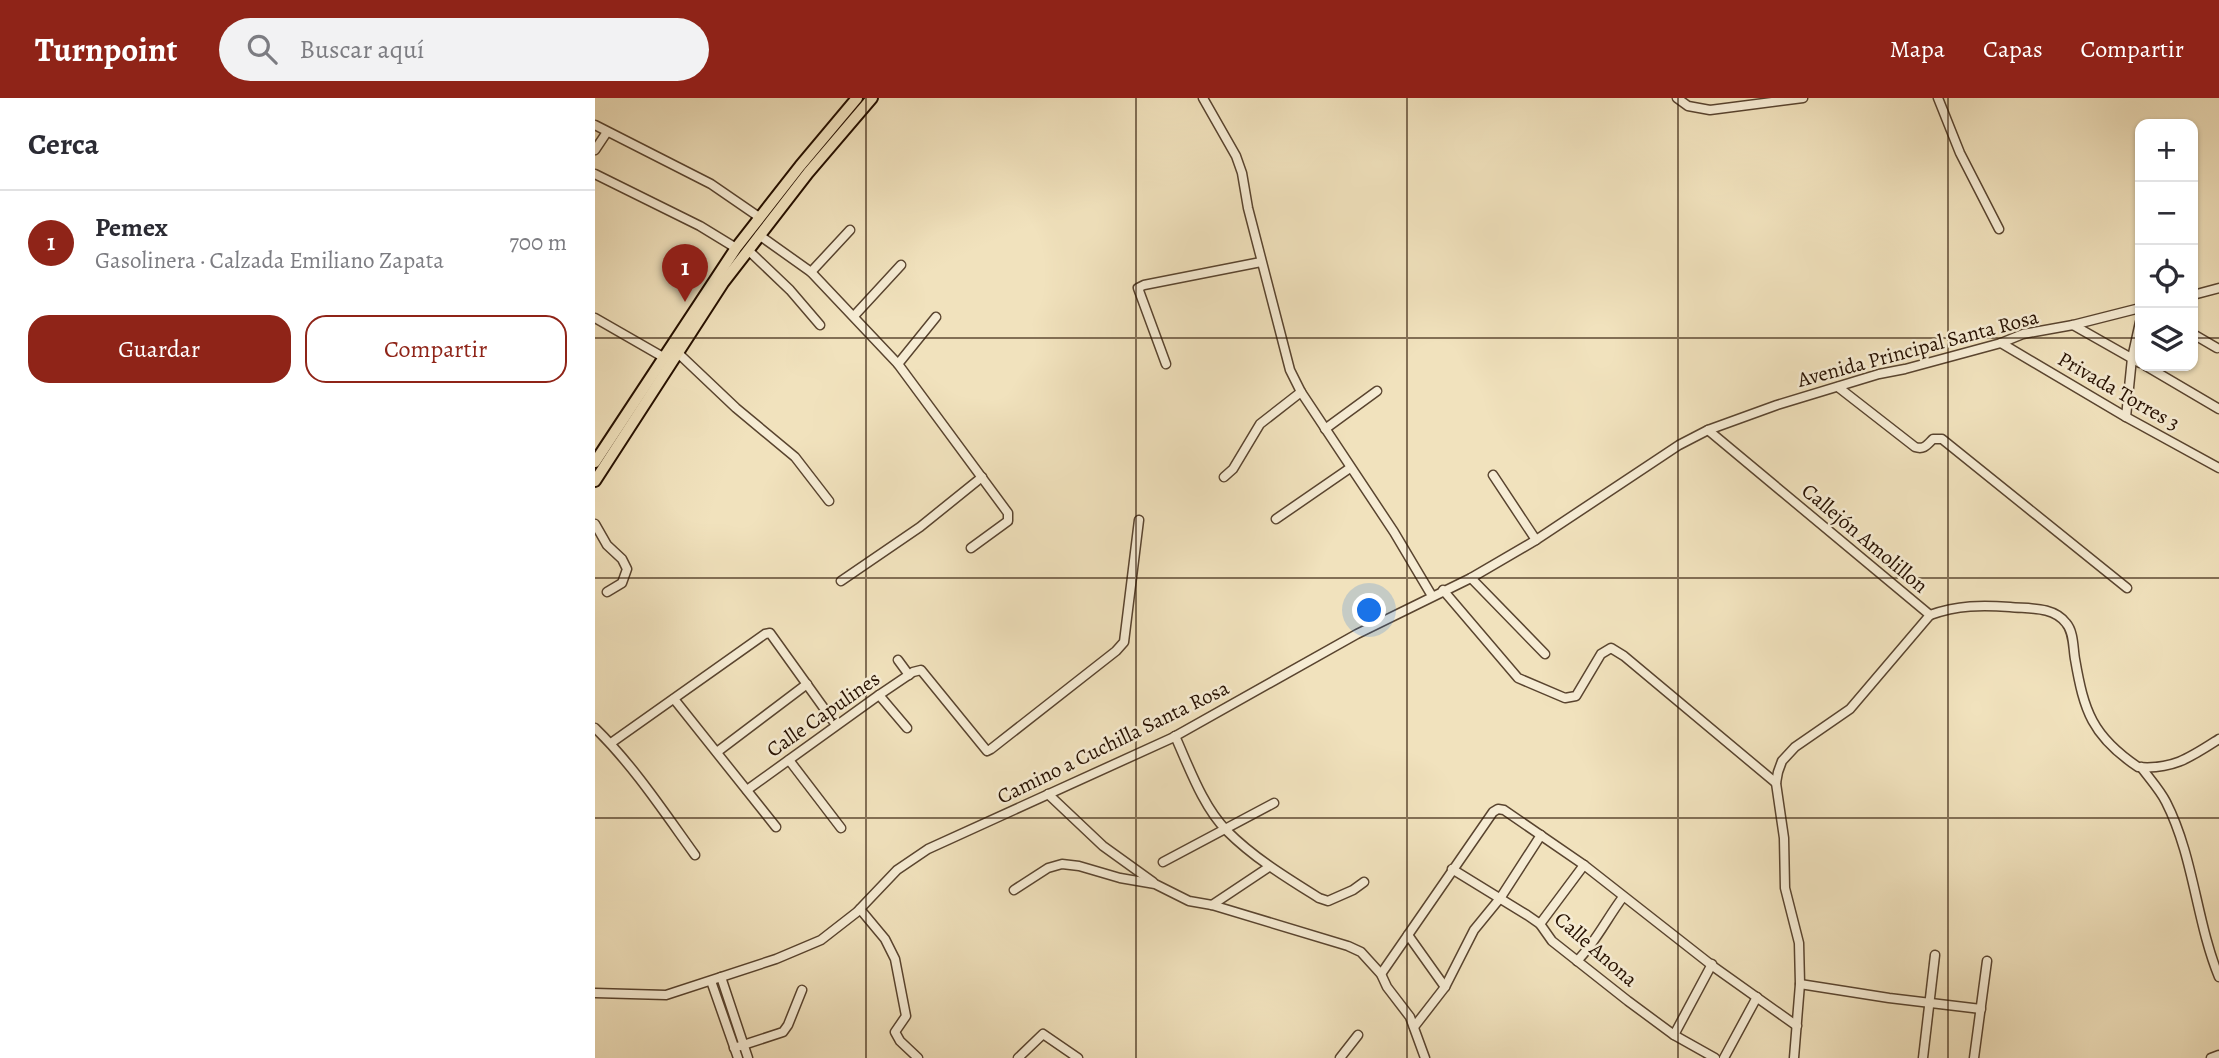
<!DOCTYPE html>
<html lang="es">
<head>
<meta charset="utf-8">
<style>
  body { margin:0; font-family:Alegreya,serif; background:#f2f2f3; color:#2b2b33 }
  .controls { position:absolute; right:21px; top:21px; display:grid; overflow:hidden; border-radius:14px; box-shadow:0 2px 5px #0004 }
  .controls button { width:63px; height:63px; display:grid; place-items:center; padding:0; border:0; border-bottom:2px solid #e1e1e2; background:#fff; color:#2b2b33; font:35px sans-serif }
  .you { position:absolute; left:775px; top:513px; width:24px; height:24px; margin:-18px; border:5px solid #fff; border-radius:50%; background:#1a73e8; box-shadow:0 0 0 10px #1a73e833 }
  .badge { display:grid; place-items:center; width:46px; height:46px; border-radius:50%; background:#8f2418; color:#fff; font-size:23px; font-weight:700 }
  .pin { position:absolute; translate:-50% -58px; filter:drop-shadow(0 2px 4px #0008) }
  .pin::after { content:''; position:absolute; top:37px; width:24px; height:21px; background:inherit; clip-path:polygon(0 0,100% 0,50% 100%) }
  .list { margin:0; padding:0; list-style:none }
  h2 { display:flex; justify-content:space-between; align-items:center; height:91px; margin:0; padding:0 28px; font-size:30px }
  h2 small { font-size:23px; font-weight:400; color:#7c7c81 }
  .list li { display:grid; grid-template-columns:46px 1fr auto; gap:21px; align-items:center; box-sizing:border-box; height:105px; padding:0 28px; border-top:2px solid #e1e1e2 }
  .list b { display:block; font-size:26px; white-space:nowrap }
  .list p { margin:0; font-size:23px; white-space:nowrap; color:#7c7c81 }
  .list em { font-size:23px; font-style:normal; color:#7c7c81 }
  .actions { display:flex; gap:14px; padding:21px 28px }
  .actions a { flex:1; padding:16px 0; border:2px solid #8f2418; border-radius:21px; text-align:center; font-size:24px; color:#8f2418 }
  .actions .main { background:#8f2418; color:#fff }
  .icon { flex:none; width:38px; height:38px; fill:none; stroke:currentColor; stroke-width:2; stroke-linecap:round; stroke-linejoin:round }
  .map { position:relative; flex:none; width:1624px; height:960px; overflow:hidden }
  header { display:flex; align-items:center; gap:42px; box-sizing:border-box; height:98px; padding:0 35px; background:#8f2418; color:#fff }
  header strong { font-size:33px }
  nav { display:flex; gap:38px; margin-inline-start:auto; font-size:24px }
  .search { width:490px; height:63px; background:#f2f2f3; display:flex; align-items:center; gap:18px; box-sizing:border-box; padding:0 24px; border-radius:38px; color:#7c7c81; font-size:26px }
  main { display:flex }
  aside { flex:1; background:#fff }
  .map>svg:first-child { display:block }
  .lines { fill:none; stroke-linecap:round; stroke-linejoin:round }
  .minor-casing { stroke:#59442f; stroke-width:11 }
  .major-casing { stroke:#261000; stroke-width:14 }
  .minor { stroke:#f6ecd4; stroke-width:8 }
  .major { stroke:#f1e2bd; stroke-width:10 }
  .grid { fill:none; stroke:#261000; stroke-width:2; stroke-opacity:0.55 }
  .labels { text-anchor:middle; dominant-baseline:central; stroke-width:5; stroke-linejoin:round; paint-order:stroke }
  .street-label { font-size:21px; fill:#261000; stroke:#f6ecd4 }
</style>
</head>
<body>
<header>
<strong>Turnpoint</strong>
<div class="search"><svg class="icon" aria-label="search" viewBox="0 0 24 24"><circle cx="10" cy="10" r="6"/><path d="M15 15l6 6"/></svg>Buscar aquí</div>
<nav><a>Mapa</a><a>Capas</a><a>Compartir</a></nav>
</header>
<main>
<aside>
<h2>Cerca<small></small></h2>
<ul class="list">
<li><span class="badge">1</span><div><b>Pemex</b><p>Gasolinera · Calzada Emiliano Zapata</p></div><em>700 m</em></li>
</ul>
<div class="actions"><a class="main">Guardar</a><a>Compartir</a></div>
</aside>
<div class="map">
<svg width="1624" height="960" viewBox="0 0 1624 960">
  <rect width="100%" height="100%" fill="#f1e2bd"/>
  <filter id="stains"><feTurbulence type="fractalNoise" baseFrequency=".00286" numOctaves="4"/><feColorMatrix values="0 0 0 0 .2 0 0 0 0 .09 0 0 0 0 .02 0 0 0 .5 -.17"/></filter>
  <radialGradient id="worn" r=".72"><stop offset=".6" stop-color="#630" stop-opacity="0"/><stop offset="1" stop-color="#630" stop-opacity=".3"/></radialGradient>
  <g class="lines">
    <!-- minor casing -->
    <g class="minor-casing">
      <g id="minor">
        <path d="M608,0L641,58L647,75L653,110L695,272L706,294L799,434L837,498"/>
        <path d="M1082,0L1093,8L1115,12L1208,0"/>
        <path d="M1343,0L1365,55L1404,131"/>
        <path d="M0,27L116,86L164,119"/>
        <path d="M0,52L12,34"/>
        <path d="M0,76L105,128L141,150"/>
        <path d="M164,137L216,174L303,266L413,415V423L376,450"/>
        <path d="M153,152L195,192L225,227"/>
        <path d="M216,174L255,132"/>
        <path d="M1598,197L1624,190"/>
        <path d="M259,218L306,167"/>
        <path d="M0,220L68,259"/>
        <path d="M1478,227L1545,265"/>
        <path d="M1598,236L1622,250"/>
        <path d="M1406,245L1531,319L1624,370"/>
        <path d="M83,255L141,310L200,359L234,403"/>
        <path d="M303,266L341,219"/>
        <path d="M571,266L543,190L549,187L666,164"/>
        <path d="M1551,268L1624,311"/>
        <path d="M1243,289L1320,349C1329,352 1332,347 1338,341H1347L1532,490"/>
        <path d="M1531,319L1537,260L1545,224"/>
        <path d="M730,331L782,293"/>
        <path d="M1113,332L1335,517"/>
        <path d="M898,377L941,442"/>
        <path d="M629,379L638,371L665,326L706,294"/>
        <path d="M681,421L755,370"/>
        <path d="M0,426L12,447L27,461L32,471L27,485L12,494"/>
        <path d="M876,480L950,556"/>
        <path d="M246,483L325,429L387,379"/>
        <path d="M848,492L923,580L970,600L981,598L1006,556L1016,550L1029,558L1181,685"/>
        <path d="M1335,517C1363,507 1387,507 1415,509C1434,511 1458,508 1471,525C1479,534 1478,550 1480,561C1489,613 1497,638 1543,669C1578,672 1596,659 1624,641"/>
        <path d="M303,562L314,577"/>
        <path d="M284,597L312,630"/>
        <path d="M79,601L181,729"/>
        <path d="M0,630C38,667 69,714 100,757"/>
        <path d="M580,638C594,669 608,709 632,733C659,760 692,780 724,800L733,803L758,792L769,784"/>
        <path d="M16,645L170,536L175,535L241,627"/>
        <path d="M122,654L212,586"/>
        <path d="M194,662L246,730"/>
        <path d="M1546,669C1554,680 1565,692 1571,704C1599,759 1601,823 1624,879"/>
        <path d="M152,692L284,597L318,574L326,572L392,653L396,651L521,553L529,544L544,422"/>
        <path d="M453,696L508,748L558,784"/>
        <path d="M568,764L679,705"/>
        <path d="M857,771L932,817L945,826L957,843L1033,903L1079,937L1120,960"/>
        <path d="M419,792L453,770L467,766L484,768L525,780L560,786L594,803L617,807L753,848L766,854L786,876L792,889L815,919L830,960"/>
        <path d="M617,807L674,769"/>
        <path d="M265,811L290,841L300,861L311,918L300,934L305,943L323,960"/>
        <path d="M945,826L989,767"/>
        <path d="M813,837L850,889"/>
        <path d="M982,863C1001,844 1012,820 1028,799"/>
        <path d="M786,876L898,714L903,711L909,712L989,767L1119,869L1202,928"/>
        <path d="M126,879L153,960"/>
        <path d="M116,883L143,960"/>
        <path d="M1205,886L1294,900L1386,911"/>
        <path d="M0,895L71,897L181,861L226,842L262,814L302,772L333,751L577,640L762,536L876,480L941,442L1084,347L1113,332L1182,307L1284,276L1310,271L1406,245L1428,236L1478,227L1545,210"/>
        <path d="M819,929L850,889L879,832L906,799L946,737"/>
        <path d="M1079,937L1117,866"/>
        <path d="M139,950L188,934L193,927L207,892"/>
        <path d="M423,960L448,936L483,960"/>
        <path d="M745,960L763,937"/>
        <path d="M1129,960L1162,899"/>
        <path d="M1199,960L1205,886L1204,845L1190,790L1189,740L1181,685L1183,674L1187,663L1200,649L1255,611L1335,517"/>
        <path d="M1328,960L1340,857"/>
        <path d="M1379,960L1392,863"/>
        <path d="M1616,960L1624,957"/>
      </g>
    </g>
    <!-- major casing -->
    <g class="major-casing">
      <g id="major">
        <path d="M0,364L141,150L205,68L262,0"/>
        <path d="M0,383L128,185L213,75L277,0"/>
      </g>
    </g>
    <!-- minor -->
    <use href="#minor" class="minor"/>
    <!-- major -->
    <use href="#major" class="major"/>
  </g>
  <!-- grid -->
  <path class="grid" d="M271,0V960M541,0V960M812,0V960M1083,0V960M1353,0V960M0,240H1545M1598,240H1624M0,480H1624M0,720H1624"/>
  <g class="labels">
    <!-- street labels -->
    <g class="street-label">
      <text transform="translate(1323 250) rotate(-15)">Avenida Principal Santa Rosa</text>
      <text transform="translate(1524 293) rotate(30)">Privada Torres 3</text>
      <text transform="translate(1270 440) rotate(40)">Callejón Amolillon</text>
      <text transform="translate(228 616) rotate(-35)">Calle Capulines</text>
      <text transform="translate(518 644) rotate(-26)">Camino a Cuchilla Santa Rosa</text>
      <text transform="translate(1001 851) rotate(41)">Calle Anona</text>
    </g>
  </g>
  <rect width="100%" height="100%" filter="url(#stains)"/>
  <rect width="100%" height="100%" fill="url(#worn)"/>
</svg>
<div class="controls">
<button>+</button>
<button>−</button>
<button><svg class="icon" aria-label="locate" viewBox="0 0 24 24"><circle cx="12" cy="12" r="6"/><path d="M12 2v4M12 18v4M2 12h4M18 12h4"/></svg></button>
<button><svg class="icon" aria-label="layers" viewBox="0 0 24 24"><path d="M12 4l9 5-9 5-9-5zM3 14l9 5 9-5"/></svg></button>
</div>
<div class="you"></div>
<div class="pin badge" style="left:90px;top:204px">1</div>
</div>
</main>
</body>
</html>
